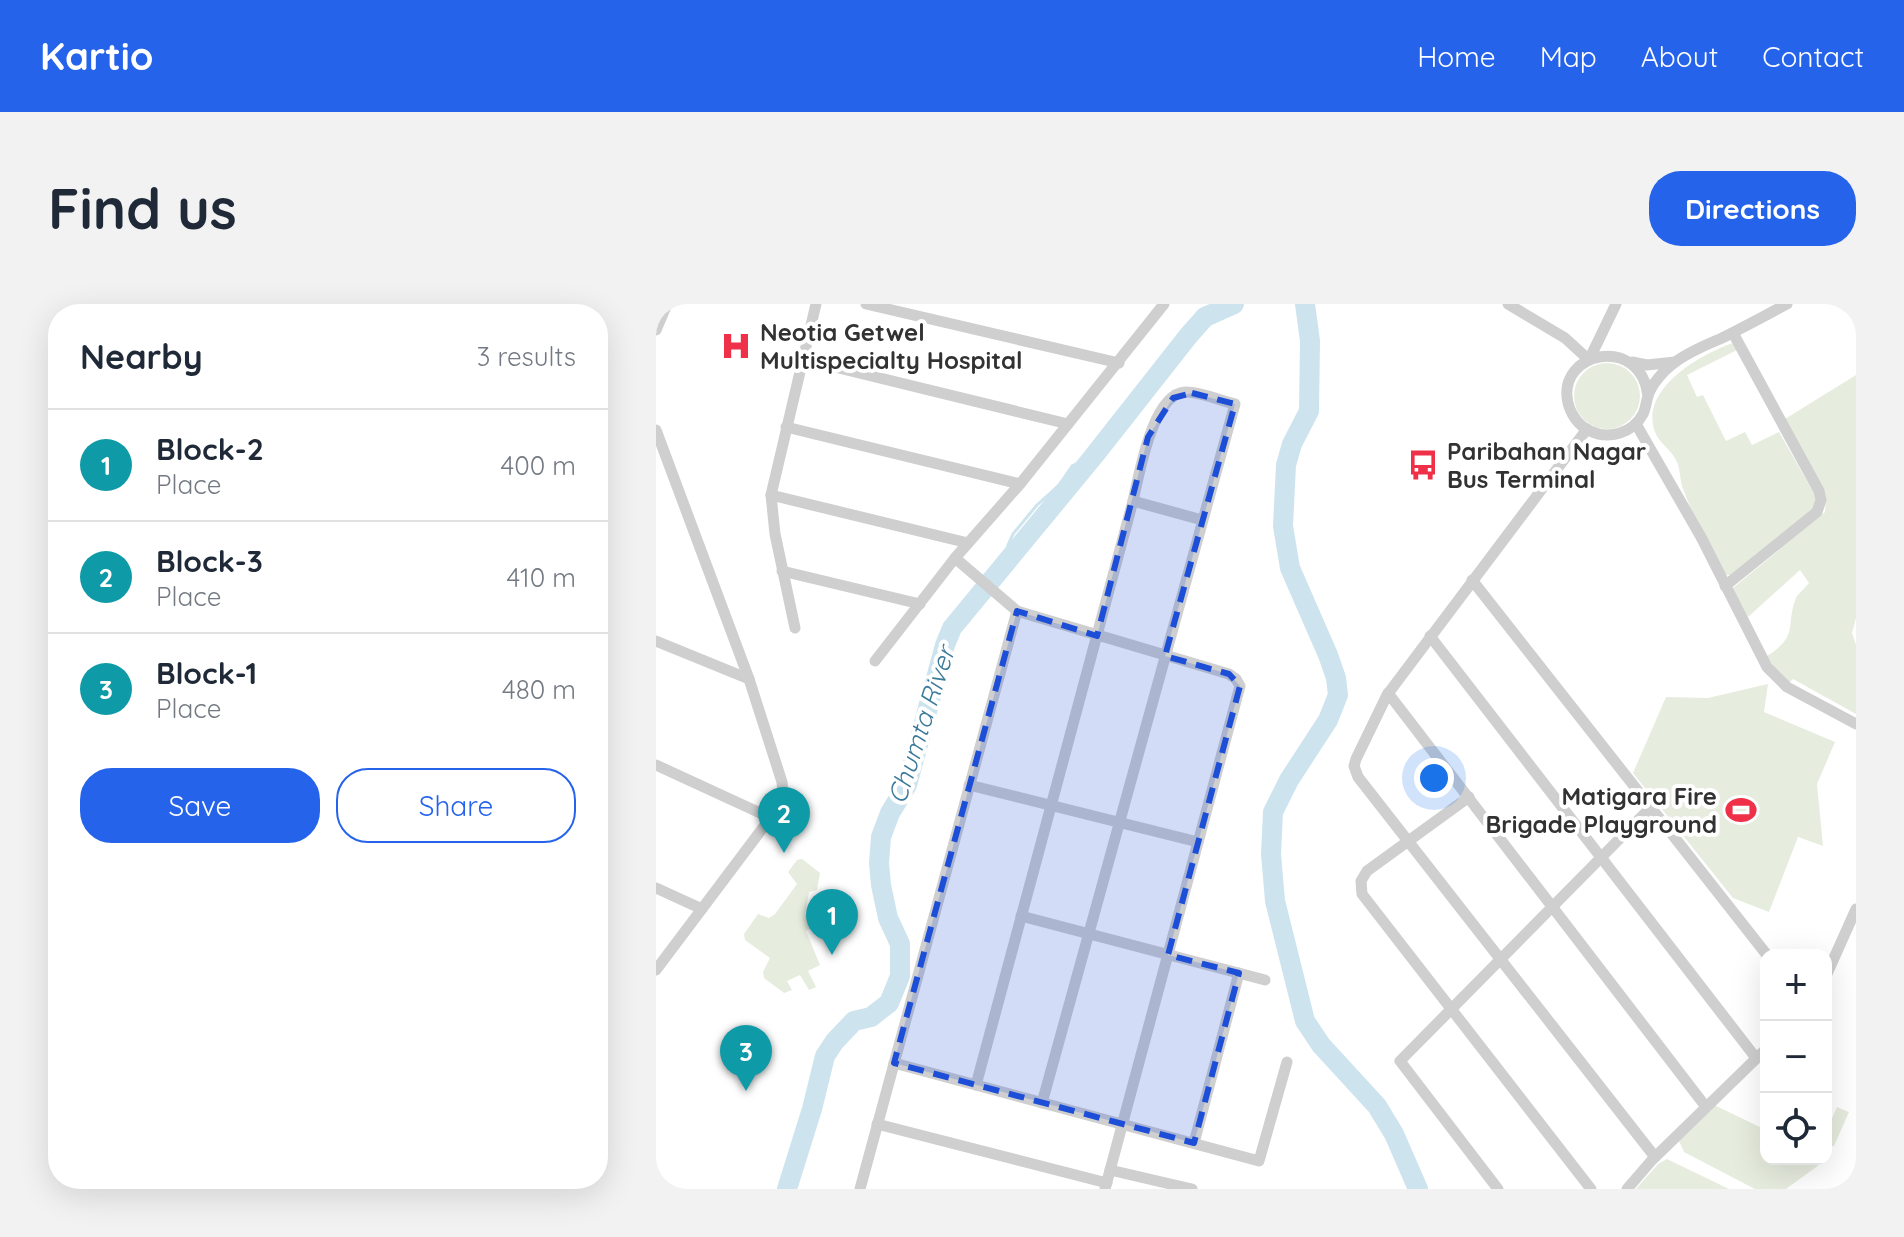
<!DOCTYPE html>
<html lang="en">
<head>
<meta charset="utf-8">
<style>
  body { margin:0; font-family:Quicksand,sans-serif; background:#f2f2f3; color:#1f2937 }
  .controls { position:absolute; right:24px; bottom:24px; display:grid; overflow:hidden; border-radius:16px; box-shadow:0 8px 32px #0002 }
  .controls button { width:72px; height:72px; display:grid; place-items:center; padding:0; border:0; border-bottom:2px solid #e0e1e3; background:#fff; color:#1f2937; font:40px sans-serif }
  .you { position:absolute; left:778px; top:474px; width:28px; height:28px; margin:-20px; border:6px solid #fff; border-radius:50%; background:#1a73e8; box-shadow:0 0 0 12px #1a73e833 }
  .badge { display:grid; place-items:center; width:52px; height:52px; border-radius:50%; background:#2563eb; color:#fff; font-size:26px; font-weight:700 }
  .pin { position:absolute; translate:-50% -66px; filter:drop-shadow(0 2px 4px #0008) }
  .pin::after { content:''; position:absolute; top:42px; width:28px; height:24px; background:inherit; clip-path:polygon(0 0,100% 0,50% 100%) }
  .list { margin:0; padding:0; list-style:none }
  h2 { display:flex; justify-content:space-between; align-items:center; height:104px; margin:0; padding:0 32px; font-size:34px }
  h2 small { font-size:26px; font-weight:400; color:#747a83 }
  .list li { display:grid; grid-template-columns:52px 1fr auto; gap:24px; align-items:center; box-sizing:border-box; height:112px; padding:0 32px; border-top:2px solid #e0e1e3 }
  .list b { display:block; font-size:30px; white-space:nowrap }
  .list p { margin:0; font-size:26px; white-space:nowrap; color:#747a83 }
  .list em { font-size:26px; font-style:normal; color:#747a83 }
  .actions { display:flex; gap:16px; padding:24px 32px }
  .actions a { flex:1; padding:18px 0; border:2px solid #2563eb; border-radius:32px; text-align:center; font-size:28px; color:#2563eb }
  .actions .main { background:#2563eb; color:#fff }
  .icon { flex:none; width:44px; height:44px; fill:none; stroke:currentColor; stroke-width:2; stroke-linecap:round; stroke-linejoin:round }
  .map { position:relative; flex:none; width:1200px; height:885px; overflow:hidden; border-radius:32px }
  header { display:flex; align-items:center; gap:48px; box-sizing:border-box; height:112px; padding:0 40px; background:#2563eb; color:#fff }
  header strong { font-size:38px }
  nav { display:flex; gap:44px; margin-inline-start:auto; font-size:28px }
  .intro { display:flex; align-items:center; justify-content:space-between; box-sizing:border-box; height:192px; padding:0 48px }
  h1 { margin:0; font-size:56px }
  .button { padding:20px 36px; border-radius:32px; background:#2563eb; color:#fff; font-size:28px; font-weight:700 }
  main { display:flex; gap:48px; padding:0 48px }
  aside { flex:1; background:#fff; border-radius:32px; box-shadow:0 8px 32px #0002 }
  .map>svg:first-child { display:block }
  .green { fill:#e6ecde }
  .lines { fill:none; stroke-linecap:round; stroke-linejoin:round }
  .stream { stroke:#cde4ef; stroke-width:3 }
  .river { stroke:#cde4ef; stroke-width:20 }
  .street { stroke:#cfcfcf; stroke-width:11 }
  .marked { fill:#1d4ed8; fill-opacity:0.2; stroke:#1d4ed8; stroke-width:6; stroke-dasharray:16 10; stroke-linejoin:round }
  .labels { text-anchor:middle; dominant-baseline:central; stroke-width:8; stroke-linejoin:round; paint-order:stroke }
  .poi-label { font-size:24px; font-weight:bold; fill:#323232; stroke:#fff; text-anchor:start }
  .water-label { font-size:26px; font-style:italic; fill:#3a7a9a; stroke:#fff }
</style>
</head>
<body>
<header>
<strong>Kartio</strong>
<nav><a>Home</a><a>Map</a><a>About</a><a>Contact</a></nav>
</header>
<div class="intro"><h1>Find us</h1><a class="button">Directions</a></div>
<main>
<aside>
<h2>Nearby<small>3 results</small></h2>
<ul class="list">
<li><span class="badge" style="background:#0f9aa8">1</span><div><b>Block-2</b><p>Place</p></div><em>400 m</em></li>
<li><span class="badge" style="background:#0f9aa8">2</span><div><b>Block-3</b><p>Place</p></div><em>410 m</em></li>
<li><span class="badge" style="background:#0f9aa8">3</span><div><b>Block-1</b><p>Place</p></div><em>480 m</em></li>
</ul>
<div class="actions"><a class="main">Save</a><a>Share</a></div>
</aside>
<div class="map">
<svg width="1200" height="885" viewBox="0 0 1200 885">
  <rect width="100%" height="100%" fill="#fff"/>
  <!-- green -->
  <g class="green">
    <path d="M1077,39L1081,46L1031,71L1041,93L1047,91L1070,137L1089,128L1096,141L1123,128L1160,193L1158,205L1076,272L1069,270L1063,261C1051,235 1035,209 1026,182C1024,174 1024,165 1021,158C1016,146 1003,139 999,128C983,85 1045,50 1077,39Z"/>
    <circle cx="951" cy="92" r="33"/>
    <path d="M1200,71V314L1196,329L1200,341V410L1137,375L1134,378L1122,369L1111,352C1144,331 1129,321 1140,294C1143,289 1150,283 1153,279L1144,266L1092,313L1084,302L1077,284L1169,208L1170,194L1129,115Z"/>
    <path d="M1112,380L1108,408L1179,438L1161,480L1167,542L1142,533L1113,608L1077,594L977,469L1010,393L1052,394Z"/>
    <path d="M146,555L164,569L161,586L153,588L149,611L163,614L162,621L150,627L164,661L152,667L160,683L153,686L144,671L131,677L136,686L128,689L108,674L107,668L114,654L89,636L88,630L102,610L113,614L119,610L141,580L132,568L141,556Z"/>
    <path d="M1058,801L1110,826V855H1166L1163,861L1130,885H1099L1028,848L1023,837Z"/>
    <path d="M1181,803L1193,808L1178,842H1171L1170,844V828Z"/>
    <path d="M1011,855L1073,885H980L1002,860Z"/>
  </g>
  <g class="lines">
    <!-- stream -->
    <path class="stream" d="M349,258L352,241L357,230L381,201L403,181L416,162L423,159L433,158"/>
    <!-- river -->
    <g class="river">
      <path d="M649,0L654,37L653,107L636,140L630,161L627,222L634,264L672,351L680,374L682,391L672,416L633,476L617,508L615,550L619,597L649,717L665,741L721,802L738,830L762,885"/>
      <path d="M131,885L156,805L169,752L179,737L198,717L215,713L233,699L244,672V640L232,614L225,581L223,559L225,533L234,509L251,481L289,341L296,324L437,153L533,31L549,13L578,0"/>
    </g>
    <!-- street -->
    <g class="street">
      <path d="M210,0L463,59"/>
      <path d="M852,0L909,34L933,56L960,0"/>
      <path d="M0,26L11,0"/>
      <path d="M146,55L412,120"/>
      <path d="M976,58L991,61L1019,58"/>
      <path d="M992,92C985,30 900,47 912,99C915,111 923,122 934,127C953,136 977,129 987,110C990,104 990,98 992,92C995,81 1008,66 1018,59C1032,48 1050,41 1066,34C1088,23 1110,11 1131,0"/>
      <path d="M980,120L1045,233L1111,363L1131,383L1200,420"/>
      <path d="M130,123L364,180"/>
      <path d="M931,125L731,391L700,455L698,462L702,473L999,853"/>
      <path d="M0,126L93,375L126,478L127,490L121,505L0,666"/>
      <path d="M115,191L312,239"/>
      <path d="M477,197L546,216"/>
      <path d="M299,254L361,307L573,370L580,375L584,382L449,885"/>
      <path d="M126,267L264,300"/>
      <path d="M816,276L1111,651"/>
      <path d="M1069,282L1161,208L1165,196L1163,187L1077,29"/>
      <path d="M139,324L119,230L115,191L160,0"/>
      <path d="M774,332L1100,754"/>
      <path d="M0,337L93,375"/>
      <path d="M219,357L299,254L364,180L508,0"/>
      <path d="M732,389L1050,803"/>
      <path d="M0,461L115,514"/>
      <path d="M313,481L542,538"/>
      <path d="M813,493L711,567L705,577L706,590L935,885"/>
      <path d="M0,584L46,605"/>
      <path d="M365,612L609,676"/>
      <path d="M1170,672L1200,605"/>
      <path d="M238,759L603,857L631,758"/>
      <path d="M320,781L477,197C483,172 496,90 529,88C544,87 564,97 579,100L386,799"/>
      <path d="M221,820L451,879"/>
      <path d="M538,839L583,669"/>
      <path d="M454,866L536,885"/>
      <path d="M204,885L361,307"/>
      <path d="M842,885L744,757L995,503"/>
      <path d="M971,885L996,856L1110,745"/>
    </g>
  </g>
  <!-- marked area -->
  <path class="marked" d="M536,89L579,100L509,352L573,370L584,382L512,651L583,669L538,839L238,759L361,307L441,332L492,133L517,94Z"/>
  <!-- icons -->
  <defs>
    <g id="hospital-bare" transform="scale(2.4)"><path d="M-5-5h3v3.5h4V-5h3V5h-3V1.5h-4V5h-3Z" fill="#ee3048" stroke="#fff" stroke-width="2.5" paint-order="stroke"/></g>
    <g id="bus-bare" transform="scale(2.4)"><path d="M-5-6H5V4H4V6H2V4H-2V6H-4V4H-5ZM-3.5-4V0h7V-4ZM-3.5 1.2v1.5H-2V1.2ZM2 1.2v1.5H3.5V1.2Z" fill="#ee3048" stroke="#fff" stroke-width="2.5" paint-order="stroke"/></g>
    <g id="stadium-bare" transform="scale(2.4)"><path d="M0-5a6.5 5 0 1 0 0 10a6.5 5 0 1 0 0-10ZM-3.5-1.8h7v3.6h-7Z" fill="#ee3048" stroke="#fff" stroke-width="2.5" paint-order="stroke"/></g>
  </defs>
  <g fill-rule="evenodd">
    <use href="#hospital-bare" x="80" y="42"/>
    <use href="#bus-bare" x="767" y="161"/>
    <use href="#stadium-bare" x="1085" y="506"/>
  </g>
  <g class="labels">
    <!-- poi labels -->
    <g class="poi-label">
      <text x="104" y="28">Neotia Getwel<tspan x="104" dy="28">Multispecialty Hospital</tspan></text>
      <text x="791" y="147">Paribahan Nagar<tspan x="791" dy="28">Bus Terminal</tspan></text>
      <text x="1061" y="492" text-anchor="end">Matigara Fire<tspan x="1061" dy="28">Brigade Playground</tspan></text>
    </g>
    <!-- water labels -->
    <g class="water-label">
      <text transform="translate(265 421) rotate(-72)">Chumta River</text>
    </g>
  </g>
</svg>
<div class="controls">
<button>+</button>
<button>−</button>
<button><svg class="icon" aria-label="locate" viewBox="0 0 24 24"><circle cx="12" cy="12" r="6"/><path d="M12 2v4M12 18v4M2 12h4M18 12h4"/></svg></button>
</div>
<div class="you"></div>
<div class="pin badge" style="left:176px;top:651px;background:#0f9aa8">1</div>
<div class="pin badge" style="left:128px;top:549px;background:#0f9aa8">2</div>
<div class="pin badge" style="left:90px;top:787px;background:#0f9aa8">3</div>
</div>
</main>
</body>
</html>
